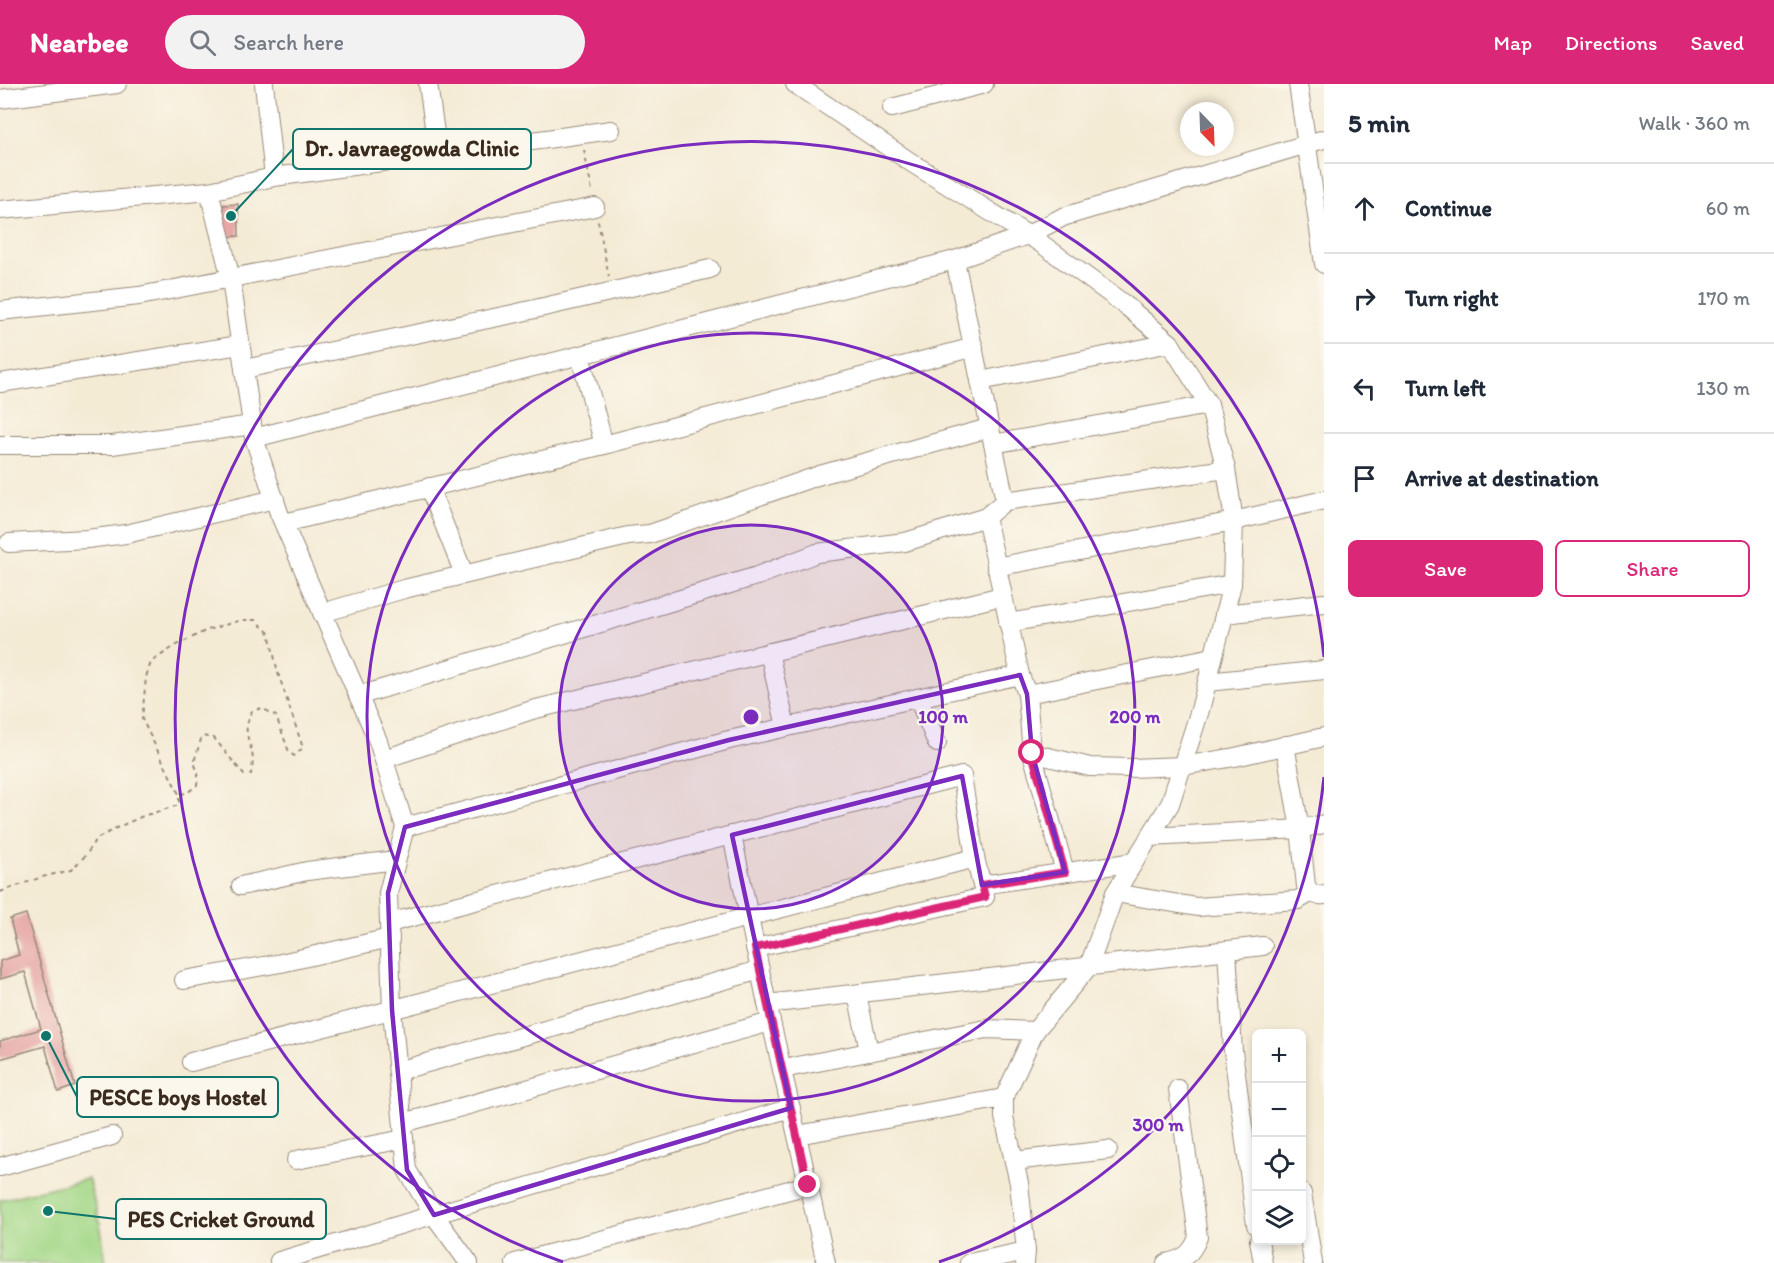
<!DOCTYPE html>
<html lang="en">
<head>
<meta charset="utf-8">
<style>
  body { margin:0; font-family:Itim,sans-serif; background:#f2f2f3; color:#1f2937 }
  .controls { position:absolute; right:18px; bottom:18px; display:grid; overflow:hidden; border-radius:9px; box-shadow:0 3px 9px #0003 }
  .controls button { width:54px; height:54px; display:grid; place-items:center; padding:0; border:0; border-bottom:2px solid #e0e1e3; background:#fff; color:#1f2937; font:30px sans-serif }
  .compass { position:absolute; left:1180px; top:18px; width:54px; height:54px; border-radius:50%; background:#fff; box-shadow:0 3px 9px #0003; rotate:157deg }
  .stop { position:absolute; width:18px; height:18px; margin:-14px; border:4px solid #db2777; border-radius:50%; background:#fff }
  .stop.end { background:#db2777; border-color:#fff; box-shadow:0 2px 6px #0008 }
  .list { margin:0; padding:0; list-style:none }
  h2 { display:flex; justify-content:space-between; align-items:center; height:78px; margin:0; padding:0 24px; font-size:26px }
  h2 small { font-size:20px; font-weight:400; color:#747a83 }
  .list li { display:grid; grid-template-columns:39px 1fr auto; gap:18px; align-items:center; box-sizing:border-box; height:90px; padding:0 24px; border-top:2px solid #e0e1e3 }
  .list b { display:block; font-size:22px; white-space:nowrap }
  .list em { font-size:20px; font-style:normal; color:#747a83 }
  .actions { display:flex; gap:12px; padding:18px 24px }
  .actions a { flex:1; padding:14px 0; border:2px solid #db2777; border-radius:9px; text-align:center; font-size:21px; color:#db2777 }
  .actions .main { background:#db2777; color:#fff }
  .icon { flex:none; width:33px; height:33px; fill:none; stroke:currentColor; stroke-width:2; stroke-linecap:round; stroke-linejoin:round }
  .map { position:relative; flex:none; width:1324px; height:1179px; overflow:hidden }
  header { display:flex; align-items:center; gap:36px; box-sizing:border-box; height:84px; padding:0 30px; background:#db2777; color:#fff }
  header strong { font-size:28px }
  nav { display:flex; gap:33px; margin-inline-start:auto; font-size:21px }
  .search { width:420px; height:54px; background:#f2f2f3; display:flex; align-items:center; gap:15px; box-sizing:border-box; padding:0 21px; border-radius:33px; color:#747a83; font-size:22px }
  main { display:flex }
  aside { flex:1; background:#fff }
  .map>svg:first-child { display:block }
  .green { fill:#a4d888; stroke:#708153; stroke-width:1.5 }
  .building { fill:#e6a7a6 }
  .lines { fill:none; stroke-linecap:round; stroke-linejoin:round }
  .minor-casing { stroke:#988a7a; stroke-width:20 }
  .path { stroke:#988a7a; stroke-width:2; stroke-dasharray:4.5 4.5; stroke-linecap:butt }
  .minor { stroke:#fff; stroke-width:18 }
  .route { stroke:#db2777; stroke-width:8 }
  .marked { fill:none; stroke:#7b2cbf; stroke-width:4.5; stroke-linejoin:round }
  .ring { fill:none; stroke:#7b2cbf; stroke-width:3 }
  .centre { fill:#7b2cbf; stroke:#fbf7ec; stroke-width:3 }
  .ring-label { font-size:18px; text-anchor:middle; font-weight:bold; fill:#7b2cbf; stroke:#fbf7ec; stroke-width:4.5; stroke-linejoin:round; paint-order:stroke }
  .leader { fill:none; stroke:#0f766e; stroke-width:2 }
  .callout-dot { fill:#0f766e; stroke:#fbf7ec; stroke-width:2 }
  .callout { fill:#fbf7ec; stroke:#0f766e; stroke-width:2 }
  .callout-label { font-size:22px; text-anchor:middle; font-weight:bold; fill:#3b2a1e }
</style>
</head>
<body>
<header>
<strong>Nearbee</strong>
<div class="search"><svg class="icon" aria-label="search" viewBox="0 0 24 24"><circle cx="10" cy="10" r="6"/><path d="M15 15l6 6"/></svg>Search here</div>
<nav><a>Map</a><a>Directions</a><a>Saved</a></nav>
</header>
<main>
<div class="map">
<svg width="1324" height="1179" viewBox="0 0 1324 1179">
  <rect width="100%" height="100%" fill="#fbf7ec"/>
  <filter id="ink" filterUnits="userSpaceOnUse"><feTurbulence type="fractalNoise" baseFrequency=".0167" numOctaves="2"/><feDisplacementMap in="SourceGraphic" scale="12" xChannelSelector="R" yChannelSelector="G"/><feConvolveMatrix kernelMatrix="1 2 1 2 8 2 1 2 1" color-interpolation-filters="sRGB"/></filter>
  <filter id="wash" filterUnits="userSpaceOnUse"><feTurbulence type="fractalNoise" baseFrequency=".008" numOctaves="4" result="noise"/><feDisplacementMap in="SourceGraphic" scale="24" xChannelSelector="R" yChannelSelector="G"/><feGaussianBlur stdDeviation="1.35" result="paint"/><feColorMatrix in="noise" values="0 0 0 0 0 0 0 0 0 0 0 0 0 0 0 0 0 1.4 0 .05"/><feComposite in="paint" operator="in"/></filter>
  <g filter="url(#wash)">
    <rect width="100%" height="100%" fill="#f4ebd5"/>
    <!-- green -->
    <path class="green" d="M88,1095L100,1139L106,1179H0V1116Z"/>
    <g id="blocks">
      <!-- building -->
      <g class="building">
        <path d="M238,120L239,152L224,153L223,121Z"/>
        <path d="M26,830L75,1002L58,1008L45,962L0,975V957L41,945L25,888L0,895V877L19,871L10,835Z"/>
      </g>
    </g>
  </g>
  <g filter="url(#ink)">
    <use href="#blocks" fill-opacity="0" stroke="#988a7a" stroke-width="1.5"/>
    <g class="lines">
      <!-- minor casing -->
      <g class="minor-casing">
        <g id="minor">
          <path d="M264,0L274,93"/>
          <path d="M428,0L438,70"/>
          <path d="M795,0L912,79L1039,158L1124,220L1170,259L1209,321L1226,385L1234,437L1232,500L1200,626L1170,720L1115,809L1089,882L1035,947L1004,1014V1033L1019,1099L1026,1167L1025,1179"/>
          <path d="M1298,0L1324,180"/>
          <path d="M0,15L117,0"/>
          <path d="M892,24L984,0"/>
          <path d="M209,107L231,195L254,354L279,429L378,657L405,743L388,809L392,926L407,1086L434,1131L469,1179"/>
          <path d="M0,126L209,107L274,93L611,46"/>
          <path d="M955,176L1005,417L986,433L1020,591L1027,610L1032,669L1065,788"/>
          <path d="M0,227L139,212L595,123"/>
          <path d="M580,271L604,361"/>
          <path d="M244,285L513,230L710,185"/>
          <path d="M980,297L1170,259"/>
          <path d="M0,299L240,261"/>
          <path d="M254,354L955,176L1028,151L1063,133L1324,55"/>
          <path d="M993,360L1209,321"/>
          <path d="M0,361H112L252,341"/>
          <path d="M429,403L464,490"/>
          <path d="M1005,417L1226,385"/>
          <path d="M284,439L604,361L974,263"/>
          <path d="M9,459L87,455L126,450L275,415"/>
          <path d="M996,483L1234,437L1324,416"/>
          <path d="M322,529L404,505L628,452L650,450L820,391L989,344"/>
          <path d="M1224,530L1324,519"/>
          <path d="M1008,539L1232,500"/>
          <path d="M769,568L786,643"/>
          <path d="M1207,598L1324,586"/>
          <path d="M1027,610L1213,573"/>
          <path d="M358,612L757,492L817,469L905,458L986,433"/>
          <path d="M918,614L937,659"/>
          <path d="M1285,661L1300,745L1306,802C1311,810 1315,812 1324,811"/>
          <path d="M1032,669L1090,683L1131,684L1183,682L1235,673L1324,653"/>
          <path d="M384,675L532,626L1002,512"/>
          <path d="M405,743L729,656L1020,591"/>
          <path d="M732,751L767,920L826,1179"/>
          <path d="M1149,753L1300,745L1324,740"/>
          <path d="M982,801L1134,778"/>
          <path d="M241,802L307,787L396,776"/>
          <path d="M1115,809L1197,823L1298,816L1310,809"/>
          <path d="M389,839L962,692L975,774L985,813L755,864"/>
          <path d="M1227,866L1233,967L1256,1141"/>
          <path d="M184,896L281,879L390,854"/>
          <path d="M857,910L869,967"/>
          <path d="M767,920L1263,862"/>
          <path d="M191,978L975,774"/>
          <path d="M782,985L986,945L1035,947"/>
          <path d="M398,987L760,886"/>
          <path d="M403,1039L771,938"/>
          <path d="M797,1051L1004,1014"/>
          <path d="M296,1076L404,1055"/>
          <path d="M1014,1077L1108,1066"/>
          <path d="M0,1083L112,1052"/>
          <path d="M1302,1109L1313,1179"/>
          <path d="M1259,1156L1263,1179"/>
          <path d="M279,1177L791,1024"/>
          <path d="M515,1179L808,1101"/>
          <path d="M969,1179L1026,1167"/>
          <path d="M1166,1179C1184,1175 1192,1170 1198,1153L1178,1005"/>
        </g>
      </g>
      <!-- path -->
      <g class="path">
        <path d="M584,66L592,107"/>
        <path d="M598,137L609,193"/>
        <path d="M0,808L42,793L71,786L87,770L95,756L114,745L143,732L179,721V710L142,635L146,593L151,578L175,562L207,546L242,536H255L269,549L278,589L303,664L294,672L289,668L276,632L262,624L252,627C241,651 250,652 253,675C253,679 252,685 251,690L244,691L214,654L202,652L194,678L198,689L197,701L187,709L179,710"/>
      </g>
      <!-- minor -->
      <use href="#minor" class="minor"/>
    </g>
  </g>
  <g class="lines" filter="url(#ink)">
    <!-- route -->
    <path class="route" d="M808,1101L755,864L985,813L982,801L1065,788L1032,669"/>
  </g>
  <!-- marked area -->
  <path class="marked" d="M1020,591L1027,610L1032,669L1065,788L982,801L962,692L732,751L791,1024L434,1131L407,1086L392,926L388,809L405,743L729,656Z"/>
  <!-- distance rings -->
  <circle cx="751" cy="633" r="192" fill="#7b2cbf" fill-opacity=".12"/>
  <g class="ring">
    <circle cx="751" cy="633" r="192"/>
    <circle cx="751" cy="633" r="384"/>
    <path d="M1324 693A576 576 0 0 1 939 1178M563 1178A576 576 0 1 1 1324 573"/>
  </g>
  <circle cx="751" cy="633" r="9" class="centre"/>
  <g class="ring-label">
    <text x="943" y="639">100 m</text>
    <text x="1135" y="639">200 m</text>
    <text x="1158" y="1047">300 m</text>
  </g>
  <!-- callouts -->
  <path class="leader" d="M231 132L293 65M46 952L77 1013M48 1127L116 1135"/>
  <g class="callout-dot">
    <circle cx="231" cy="132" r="6"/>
    <circle cx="46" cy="952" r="6"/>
    <circle cx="48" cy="1127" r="6"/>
  </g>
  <g class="callout">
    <rect x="293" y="45" width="238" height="40" rx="6"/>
    <rect x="77" y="993" width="201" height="40" rx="6"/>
    <rect x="116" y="1115" width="210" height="40" rx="6"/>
  </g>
  <g class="callout-label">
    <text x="412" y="72">Dr. Javraegowda Clinic</text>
    <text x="178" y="1021">PESCE boys Hostel</text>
    <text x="221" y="1143">PES Cricket Ground</text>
  </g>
</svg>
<div class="controls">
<button>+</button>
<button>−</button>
<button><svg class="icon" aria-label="locate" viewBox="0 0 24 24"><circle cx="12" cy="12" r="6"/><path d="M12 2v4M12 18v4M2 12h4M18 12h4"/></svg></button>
<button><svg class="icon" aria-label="layers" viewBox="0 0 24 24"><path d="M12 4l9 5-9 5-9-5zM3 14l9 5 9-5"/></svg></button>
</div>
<svg class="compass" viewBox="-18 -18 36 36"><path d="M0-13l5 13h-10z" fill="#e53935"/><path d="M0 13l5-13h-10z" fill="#747a83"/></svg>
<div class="stop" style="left:1032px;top:669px"></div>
<div class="stop end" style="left:808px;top:1101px"></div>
</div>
<aside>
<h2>5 min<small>Walk · 360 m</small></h2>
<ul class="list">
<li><svg class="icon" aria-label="ahead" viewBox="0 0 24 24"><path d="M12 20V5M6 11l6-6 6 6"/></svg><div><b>Continue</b></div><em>60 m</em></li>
<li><svg class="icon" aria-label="right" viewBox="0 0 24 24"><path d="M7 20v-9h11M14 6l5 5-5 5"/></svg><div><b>Turn right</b></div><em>170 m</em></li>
<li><svg class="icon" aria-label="left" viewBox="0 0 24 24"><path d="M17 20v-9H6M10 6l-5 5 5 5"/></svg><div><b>Turn left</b></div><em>130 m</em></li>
<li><svg class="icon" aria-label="arrive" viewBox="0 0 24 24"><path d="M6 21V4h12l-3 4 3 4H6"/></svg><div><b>Arrive at destination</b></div></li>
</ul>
<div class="actions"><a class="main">Save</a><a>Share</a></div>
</aside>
</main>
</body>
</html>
